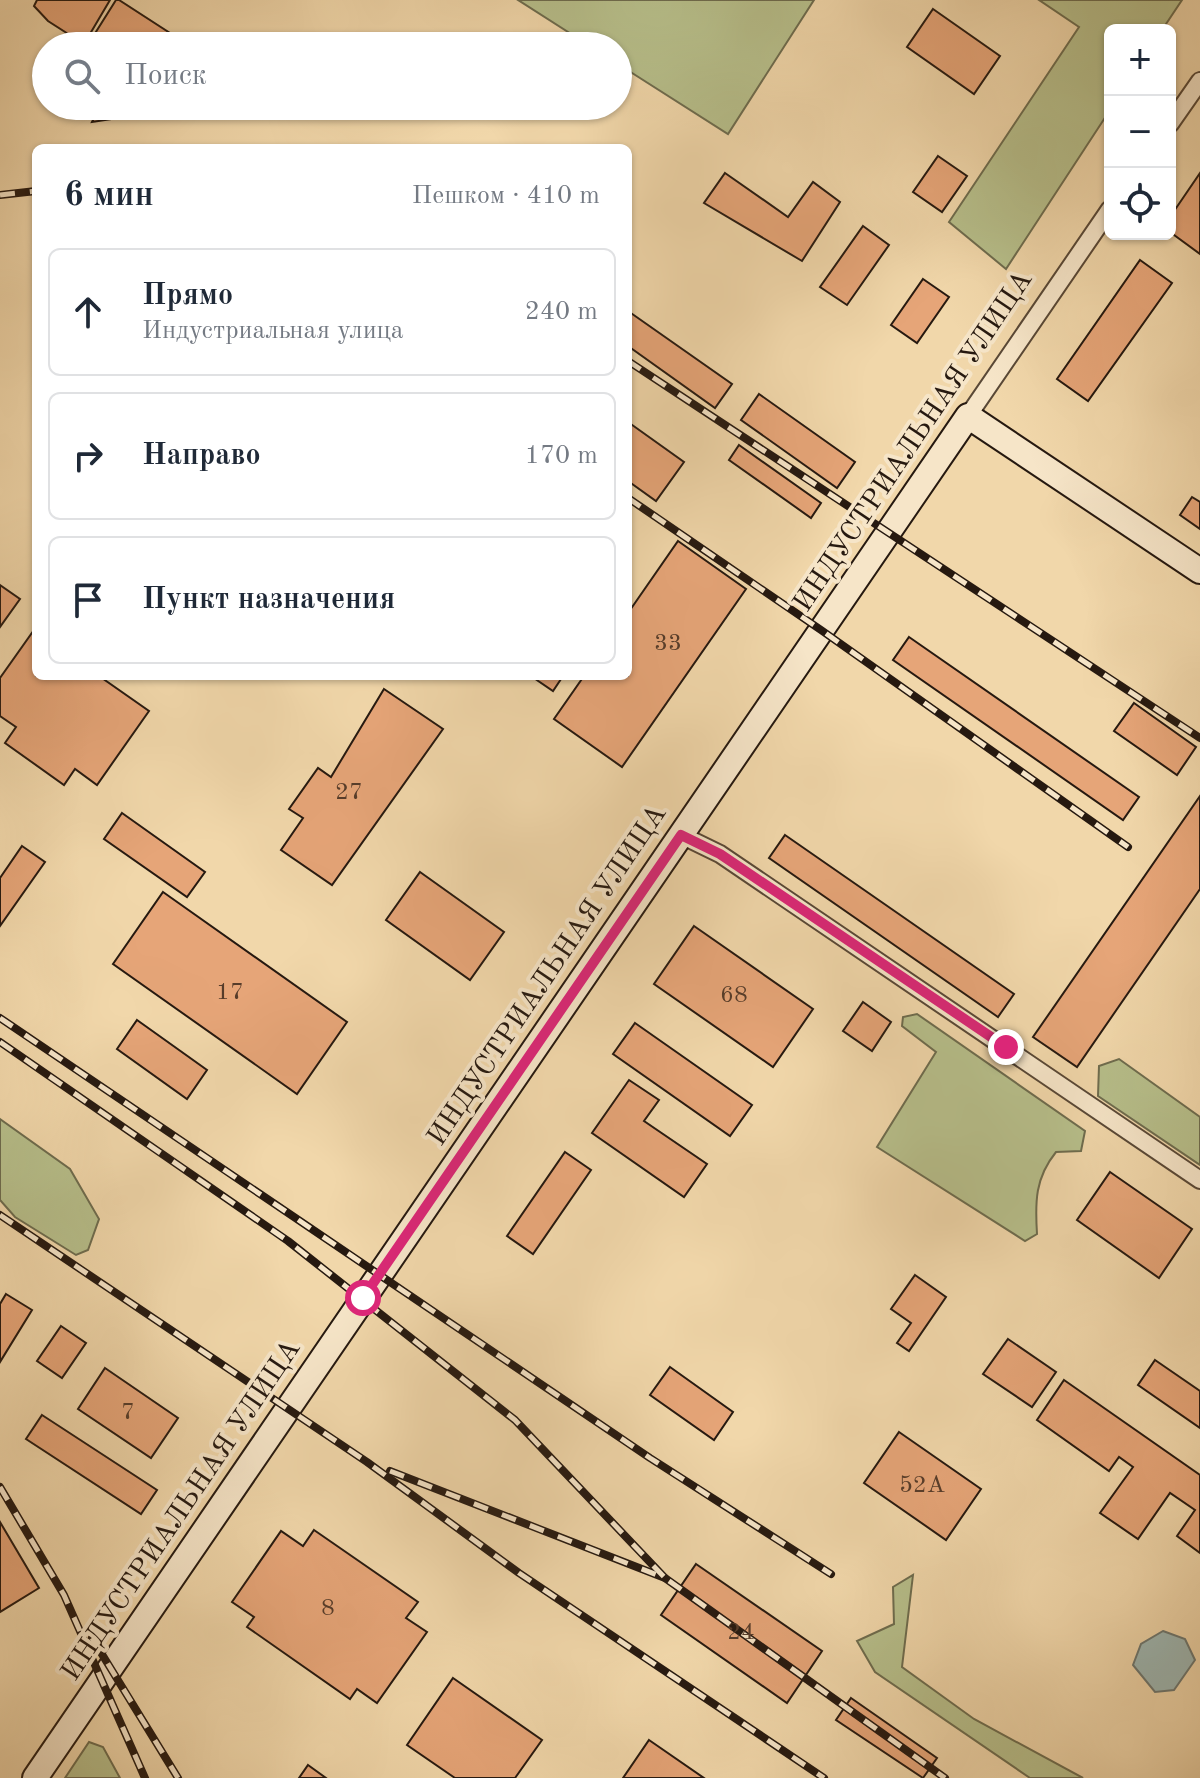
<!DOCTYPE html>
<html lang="ru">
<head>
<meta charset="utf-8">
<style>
  body { margin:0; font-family:"Old Standard TT",serif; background:#f6f6f7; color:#1f2937 }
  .controls { position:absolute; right:24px; top:24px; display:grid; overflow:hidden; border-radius:12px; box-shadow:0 2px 6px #0004 }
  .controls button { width:72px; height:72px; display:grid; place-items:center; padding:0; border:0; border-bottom:2px solid #e0e1e3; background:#fff; color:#1f2937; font:40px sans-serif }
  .stop { position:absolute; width:24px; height:24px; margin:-18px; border:6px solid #db2777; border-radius:50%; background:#fff }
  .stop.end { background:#db2777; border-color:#fff; box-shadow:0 2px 8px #0008 }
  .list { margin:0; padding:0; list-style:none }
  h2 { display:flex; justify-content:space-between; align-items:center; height:104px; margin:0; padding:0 32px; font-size:34px }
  h2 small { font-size:26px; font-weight:400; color:#747a83 }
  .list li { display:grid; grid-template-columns:52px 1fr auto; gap:24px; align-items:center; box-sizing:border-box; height:128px; margin:0 16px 16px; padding:0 16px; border:2px solid #e0e1e3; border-radius:12px }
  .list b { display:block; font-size:30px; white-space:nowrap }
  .list p { margin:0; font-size:26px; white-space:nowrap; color:#747a83 }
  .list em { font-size:26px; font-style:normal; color:#747a83 }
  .icon { flex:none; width:44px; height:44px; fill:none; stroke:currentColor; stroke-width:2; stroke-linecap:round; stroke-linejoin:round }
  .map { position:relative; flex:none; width:1200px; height:1778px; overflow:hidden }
  .search { position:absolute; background:#fff; box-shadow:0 2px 6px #0004; left:32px; top:32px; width:600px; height:88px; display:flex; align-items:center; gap:20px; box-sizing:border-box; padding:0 28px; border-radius:44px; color:#747a83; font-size:30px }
  .panel { position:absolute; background:#fff; box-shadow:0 2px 6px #0004; left:32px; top:144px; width:600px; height:536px; border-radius:12px }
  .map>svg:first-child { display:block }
  .green { fill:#b7bf8b; stroke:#6e6c4e; stroke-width:2 }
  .water { fill:#9eb7b2; stroke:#6e7871; stroke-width:2 }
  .building { fill:#e6a578; stroke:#261910; stroke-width:2 }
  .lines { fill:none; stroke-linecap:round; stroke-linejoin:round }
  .street-casing { stroke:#594836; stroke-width:20 }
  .secondary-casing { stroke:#261910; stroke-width:28 }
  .street { stroke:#f6e5c8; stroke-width:16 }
  .secondary { stroke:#f6e5c8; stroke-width:24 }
  .rail-casing { stroke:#261910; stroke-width:8 }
  .rail { stroke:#f6e5c8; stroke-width:5; stroke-dasharray:15; stroke-linecap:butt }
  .route { stroke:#db2777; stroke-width:10 }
  .labels { text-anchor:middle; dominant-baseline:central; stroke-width:8; stroke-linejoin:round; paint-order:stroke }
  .number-label { font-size:24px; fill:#563c2a }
  .street-label { font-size:28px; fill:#261910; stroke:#f6e5c8 }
</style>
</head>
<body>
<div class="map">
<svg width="1200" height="1778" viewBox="0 0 1200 1778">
  <rect width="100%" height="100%" fill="#f1d7aa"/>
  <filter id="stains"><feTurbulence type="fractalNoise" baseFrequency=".0025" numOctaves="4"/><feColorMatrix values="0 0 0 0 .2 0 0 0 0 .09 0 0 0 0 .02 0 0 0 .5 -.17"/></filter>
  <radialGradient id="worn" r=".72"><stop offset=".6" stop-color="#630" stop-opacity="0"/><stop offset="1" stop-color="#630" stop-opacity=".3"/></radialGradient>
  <!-- green -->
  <g class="green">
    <path d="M518,0H814L728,134L618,64V46H590Z"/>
    <path d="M1039,0H1182L1162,30H1110V110L1006,269L949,222L1079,27Z"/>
    <path d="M917,1014L1085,1131L1081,1151L1056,1152C1035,1178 1035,1202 1037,1234L1025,1241L877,1147L936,1052L902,1026L903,1017Z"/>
    <path d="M1119,1059L1200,1117V1165L1098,1096L1099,1066Z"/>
    <path d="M0,1119L70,1169L99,1219L88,1250L76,1255L15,1217L0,1200Z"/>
    <path d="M913,1575L902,1667L974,1719L1083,1778H1030L875,1672L857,1641L894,1624L893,1587Z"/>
    <path d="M89,1742L103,1747L120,1778H65Z"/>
  </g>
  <!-- water -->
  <path class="water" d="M1163,1631L1185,1639L1195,1660L1174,1690L1155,1692L1133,1665L1141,1644Z"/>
  <!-- building -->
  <g class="building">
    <path d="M37,0H110L87,39L97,46H87L48,21L34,6Z"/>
    <path d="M116,0H119L190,46H109L94,35Z"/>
    <path d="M933,9L1000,56L974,94L907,47Z"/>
    <path d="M100,106H163L151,113L92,122Z"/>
    <path d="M938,156L967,176L942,212L913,192Z"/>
    <path d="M725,173L788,217L813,182L840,202L802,261L704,203Z"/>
    <path d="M1200,173V254L1170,232V217Z"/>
    <path d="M863,226L889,245L847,305L820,287Z"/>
    <path d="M1140,260L1172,283L1088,401L1057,379Z"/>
    <path d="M923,279L949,297L917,343L891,325Z"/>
    <path d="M628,311L732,384L715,408L628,346Z"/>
    <path d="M759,394L855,462L837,488L741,420Z"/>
    <path d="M628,422L684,462L656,501L628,481Z"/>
    <path d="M739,445L821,503L811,518L729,460Z"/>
    <path d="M1192,497L1200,502V529L1180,515Z"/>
    <path d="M678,541L746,589L622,767L554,719L584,676H628V613Z"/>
    <path d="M0,585L20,599L0,627Z"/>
    <path d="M34,630L36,676H99L149,711L97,785L75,769L64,785L5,743L16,727L0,716V678Z"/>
    <path d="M909,637L1139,797L1123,820L893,660Z"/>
    <path d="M531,676H563L553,691Z"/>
    <path d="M384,689L443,729L332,885L281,850L303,818L289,809L318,768L331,777Z"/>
    <path d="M1134,703L1196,747L1177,775L1114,731Z"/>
    <path d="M1200,796V889L1077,1067L1033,1037Z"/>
    <path d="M122,813L205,872L187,897L104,839Z"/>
    <path d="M785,835L1014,994L998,1017L769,858Z"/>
    <path d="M22,846L45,862L0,926V878Z"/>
    <path d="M420,872L504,932L470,980L386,920Z"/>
    <path d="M163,892L347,1022L297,1094L113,964Z"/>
    <path d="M694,926L813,1009L773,1067L654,984Z"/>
    <path d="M863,1002L891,1022L872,1051L843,1031Z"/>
    <path d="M137,1020L207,1070L187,1099L117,1049Z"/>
    <path d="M635,1023L752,1105L730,1136L613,1054Z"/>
    <path d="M629,1080L659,1100L644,1121L707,1164L684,1197L592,1133Z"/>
    <path d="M565,1152L591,1170L533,1254L507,1236Z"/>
    <path d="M1110,1172L1192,1229L1159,1278L1077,1220Z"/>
    <path d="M915,1275L946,1297L909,1351L897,1343L911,1323L891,1309Z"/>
    <path d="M6,1294L32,1310L0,1362V1304Z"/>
    <path d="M61,1326L86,1343L62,1378L37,1361Z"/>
    <path d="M1008,1339L1056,1372L1032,1407L983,1374Z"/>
    <path d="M1155,1360L1200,1391V1428L1138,1385Z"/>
    <path d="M670,1367L733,1412L714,1440L650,1395Z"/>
    <path d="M105,1368L178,1418L151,1458L78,1409Z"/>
    <path d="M1064,1380L1200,1475V1553L1177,1536L1195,1510L1170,1493L1138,1539L1100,1513L1133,1467L1119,1457L1109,1471L1037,1420Z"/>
    <path d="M42,1415L157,1490L141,1514L26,1439Z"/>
    <path d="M899,1432L981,1489L946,1540L864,1483Z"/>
    <path d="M0,1522L39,1588L0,1612Z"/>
    <path d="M314,1530L418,1602L406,1618L427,1632L377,1703L357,1689L350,1699L247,1627L254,1617L232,1602L281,1531L303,1546Z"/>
    <path d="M696,1564L822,1651L787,1703L661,1615Z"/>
    <path d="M453,1678L542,1740L515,1778H455L407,1745Z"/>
    <path d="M851,1698L937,1758L923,1778L836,1720Z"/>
    <path d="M649,1740L704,1778H623Z"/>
    <path d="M308,1765L326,1778H299Z"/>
  </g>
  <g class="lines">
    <!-- street casing -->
    <g class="street-casing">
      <g id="street">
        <path d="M1170,124L1200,81"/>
        <path d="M968,416L1110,209"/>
        <path d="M681,835L720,854L1200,1180"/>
      </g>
    </g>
    <!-- secondary casing -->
    <g class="secondary-casing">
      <path id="secondary" d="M35,1778L968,416L1200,571"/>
    </g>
    <!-- street -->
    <use href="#street" class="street"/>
    <!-- secondary -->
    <use href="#secondary" class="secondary"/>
    <!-- rail casing -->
    <g class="rail-casing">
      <g id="rail">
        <path d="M0,195L36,191"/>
        <path d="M628,361L1200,738"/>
        <path d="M628,498L821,630L1128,847"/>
        <path d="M0,1018L650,1458L831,1574"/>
        <path d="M0,1042L288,1241L515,1420L665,1578"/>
        <path d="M0,1215L367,1462L519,1573L824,1778"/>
        <path d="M390,1471L665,1578L945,1778"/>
        <path d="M0,1487L64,1595L145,1778"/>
        <path d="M92,1638L178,1778"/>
      </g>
    </g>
    <!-- rail -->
    <use href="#rail" class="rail"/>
  </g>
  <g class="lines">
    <!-- route -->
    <path class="route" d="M363,1298L681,835L720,854L1006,1047"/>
  </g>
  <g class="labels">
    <!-- number labels -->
    <g class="number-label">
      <text x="668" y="644">33</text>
      <text x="349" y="793">27</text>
      <text x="230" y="993">17</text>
      <text x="734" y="996">68</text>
      <text x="128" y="1413">7</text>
      <text x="922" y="1486">52А</text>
      <text x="328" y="1609">8</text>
      <text x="741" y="1633">24</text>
    </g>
    <!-- street labels -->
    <g class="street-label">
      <text transform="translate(914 442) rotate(-56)">ИНДУСТРИАЛЬНАЯ УЛИЦА</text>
      <text transform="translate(548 976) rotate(-56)">ИНДУСТРИАЛЬНАЯ УЛИЦА</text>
      <text transform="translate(182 1511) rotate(-56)">ИНДУСТРИАЛЬНАЯ УЛИЦА</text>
    </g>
  </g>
  <rect width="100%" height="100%" filter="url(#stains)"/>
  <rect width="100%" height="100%" fill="url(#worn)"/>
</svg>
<div class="controls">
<button>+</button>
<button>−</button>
<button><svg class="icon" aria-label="locate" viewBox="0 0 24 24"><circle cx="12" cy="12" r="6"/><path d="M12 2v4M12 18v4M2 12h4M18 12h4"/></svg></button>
</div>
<div class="stop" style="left:363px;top:1298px"></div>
<div class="stop end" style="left:1006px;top:1047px"></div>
<div class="search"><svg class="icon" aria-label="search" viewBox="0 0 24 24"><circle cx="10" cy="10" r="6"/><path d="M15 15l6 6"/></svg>Поиск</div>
<section class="panel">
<h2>6 мин<small>Пешком · 410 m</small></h2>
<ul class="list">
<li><svg class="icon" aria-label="ahead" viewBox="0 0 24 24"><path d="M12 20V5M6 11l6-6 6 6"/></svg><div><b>Прямо</b><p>Индустриальная улица</p></div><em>240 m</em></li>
<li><svg class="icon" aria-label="right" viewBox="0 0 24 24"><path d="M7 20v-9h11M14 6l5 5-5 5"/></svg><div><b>Направо</b></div><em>170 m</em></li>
<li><svg class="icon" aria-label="arrive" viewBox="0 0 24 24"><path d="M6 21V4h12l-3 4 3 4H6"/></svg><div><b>Пункт назначения</b></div></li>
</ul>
</section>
</div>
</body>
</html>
